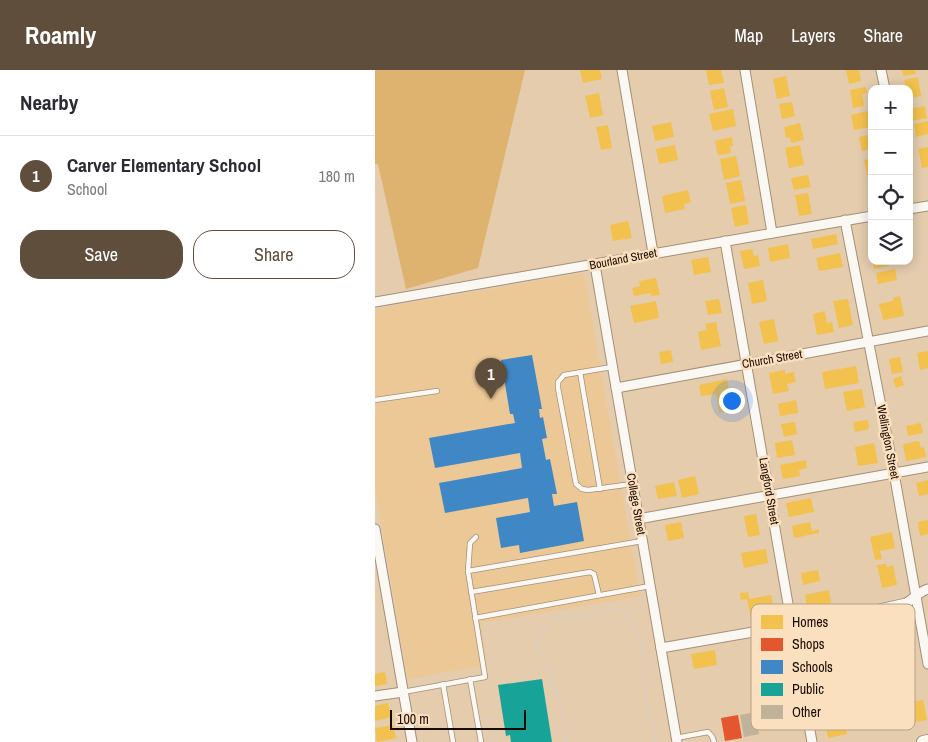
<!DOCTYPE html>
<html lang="en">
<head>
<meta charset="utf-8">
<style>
  body { margin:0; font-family:"Archivo Narrow",sans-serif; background:#f7f7f7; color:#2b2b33 }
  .controls { position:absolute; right:15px; top:15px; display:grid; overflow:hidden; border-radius:10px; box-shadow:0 2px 12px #0003 }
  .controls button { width:45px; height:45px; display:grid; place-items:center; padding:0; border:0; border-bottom:1px solid #e1e1e2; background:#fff; color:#2b2b33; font:25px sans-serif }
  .scale { position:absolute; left:15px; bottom:12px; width:136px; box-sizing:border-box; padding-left:5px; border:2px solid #190a00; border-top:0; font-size:14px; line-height:18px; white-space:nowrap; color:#190a00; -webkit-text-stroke:4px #fae0bf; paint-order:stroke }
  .you { position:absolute; left:356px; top:330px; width:18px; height:18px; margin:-12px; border:4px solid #fff; border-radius:50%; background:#1a73e8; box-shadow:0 0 0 8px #1a73e833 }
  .badge { display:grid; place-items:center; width:32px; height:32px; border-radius:50%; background:#604e3d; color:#fff; font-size:16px; font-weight:700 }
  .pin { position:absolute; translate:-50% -41px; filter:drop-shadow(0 1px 2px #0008) }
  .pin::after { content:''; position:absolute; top:26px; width:18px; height:15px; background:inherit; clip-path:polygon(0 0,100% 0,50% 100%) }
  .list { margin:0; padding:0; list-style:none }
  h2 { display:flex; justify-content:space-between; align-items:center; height:65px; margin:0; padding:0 20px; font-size:21px }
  h2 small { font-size:16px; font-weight:400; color:#7c7c81 }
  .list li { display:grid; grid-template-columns:32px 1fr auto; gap:15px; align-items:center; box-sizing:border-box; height:80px; padding:0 20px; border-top:1px solid #e1e1e2 }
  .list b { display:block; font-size:19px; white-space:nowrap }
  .list p { margin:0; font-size:16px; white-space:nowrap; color:#7c7c81 }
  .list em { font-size:16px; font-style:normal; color:#7c7c81 }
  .actions { display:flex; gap:10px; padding:15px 20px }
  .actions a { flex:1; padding:11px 0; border:1px solid #604e3d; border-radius:20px; text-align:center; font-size:18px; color:#604e3d }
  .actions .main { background:#604e3d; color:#fff }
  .icon { flex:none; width:28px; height:28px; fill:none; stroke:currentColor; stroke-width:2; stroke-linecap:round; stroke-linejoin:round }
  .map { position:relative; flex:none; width:553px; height:672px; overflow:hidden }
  header { display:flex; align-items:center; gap:30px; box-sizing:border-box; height:70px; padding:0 25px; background:#604e3d; color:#fff }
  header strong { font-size:24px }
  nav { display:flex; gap:28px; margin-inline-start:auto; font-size:18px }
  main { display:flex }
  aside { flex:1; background:#fff }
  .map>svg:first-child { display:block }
  .built { fill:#edc897 }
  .green { fill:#deb26f }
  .homes { fill:#f2c14e }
  .shops { fill:#e4572e }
  .schools { fill:#3f88c5 }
  .public { fill:#17a398 }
  .building { fill:#c1b399 }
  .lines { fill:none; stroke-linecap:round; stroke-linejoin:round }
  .lane-casing { stroke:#a39078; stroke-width:6 }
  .street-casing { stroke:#a39078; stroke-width:11 }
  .secondary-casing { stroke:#a39078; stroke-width:14 }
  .path { stroke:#d7cfc6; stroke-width:2; stroke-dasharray:4 2.5; stroke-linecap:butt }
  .lane { stroke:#fbf7f3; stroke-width:4.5 }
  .street { stroke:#fbf7f3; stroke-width:9 }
  .secondary { stroke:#fbf7f3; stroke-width:12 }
  .labels { text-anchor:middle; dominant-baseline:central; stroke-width:5; stroke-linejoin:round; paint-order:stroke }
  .street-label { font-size:12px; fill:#190a00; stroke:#fae0bf }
  .key { fill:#fae0bf; stroke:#b6a086; stroke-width:1 }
  .key-label { font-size:14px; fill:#190a00 }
</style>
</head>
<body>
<header>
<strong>Roamly</strong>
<nav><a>Map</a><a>Layers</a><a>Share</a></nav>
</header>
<main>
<aside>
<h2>Nearby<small></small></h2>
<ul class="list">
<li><span class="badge">1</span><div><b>Carver Elementary School</b><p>School</p></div><em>180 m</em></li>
</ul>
<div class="actions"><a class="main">Save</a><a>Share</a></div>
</aside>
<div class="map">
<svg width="553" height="672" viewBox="0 0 553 672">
  <rect width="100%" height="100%" fill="#e4ccad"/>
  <!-- built -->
  <path class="built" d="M209,203L265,526L106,553L112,595L33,609L0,418V239Z"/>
  <!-- green -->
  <path class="green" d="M0,0H150L103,198L31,219L3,94H0Z"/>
  <!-- homes -->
  <g class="homes">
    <path d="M205,0H225L227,9L208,13Z"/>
    <path d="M331,0H346L349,13L334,15Z"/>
    <path d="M471,0H484L486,11L474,14Z"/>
    <path d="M527,0H540L541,4L528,6Z"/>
    <path d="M411,6L415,26L402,29L398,9Z"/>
    <path d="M543,7L546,26L534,28V19H531L529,10Z"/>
    <path d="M491,17L492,23L487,24L489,36L478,38L475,20Z"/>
    <path d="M349,18L353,37L339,40L335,21Z"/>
    <path d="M224,23L228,45L215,48L210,26Z"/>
    <path d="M417,32L420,46L407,49L404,34Z"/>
    <path d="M550,36L552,48L536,51L534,39Z"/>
    <path d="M358,39L361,56L338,61L334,44Z"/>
    <path d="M493,41L496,57L479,60L476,45Z"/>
    <path d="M553,51V64L541,67L539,54Z"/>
    <path d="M296,52L299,67L280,71L277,56Z"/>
    <path d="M425,53L429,70L416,73L415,67L411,68L409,57Z"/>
    <path d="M233,55L237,78L226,80L221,57Z"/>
    <path d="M497,64V79L487,81L484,67Z"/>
    <path d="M357,67L358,76H355L356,83L343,85L340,71Z"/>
    <path d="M300,75L303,90L284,94L281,79Z"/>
    <path d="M425,75L429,95L414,98L410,78Z"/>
    <path d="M553,77V97L547,98L543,79Z"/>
    <path d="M361,86L365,106L349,110L345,89Z"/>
    <path d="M497,88V108L493,109L489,90Z"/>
    <path d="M433,105L436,117L419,120L416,108Z"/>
    <path d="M366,110L370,131L355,134L351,113Z"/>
    <path d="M313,120L316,132L309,134L310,139L290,143L287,126Z"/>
    <path d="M433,123L437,144L424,146L420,125Z"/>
    <path d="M371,135L374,154L360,157L356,138Z"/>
    <path d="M253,151L257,168L238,171L235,155Z"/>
    <path d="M461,164L463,174L438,179L436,169Z"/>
    <path d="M413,174L415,188L395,192L393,178Z"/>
    <path d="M377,179L379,186L383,185L385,196L369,199L365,181Z"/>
    <path d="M465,183L468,197L444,201L441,188Z"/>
    <path d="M333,187L336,202L319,205L316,190Z"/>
    <path d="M498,191H512L513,196L499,199Z"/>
    <path d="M520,199L522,210L503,214L501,203Z"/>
    <path d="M281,208L285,225L276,226V223L259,226L257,218L265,216L264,211Z"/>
    <path d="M388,210L392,231L377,234L373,213Z"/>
    <path d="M525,226L529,246L508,250L504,234L518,231V228Z"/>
    <path d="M344,229L347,243L333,245L330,231Z"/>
    <path d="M473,229L478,255L464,258L458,231Z"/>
    <path d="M281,231L284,248L259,253L255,236Z"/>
    <path d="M450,241L452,253L457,252L459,262L442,265L438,244Z"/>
    <path d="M399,249L403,271L389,274L384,252Z"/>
    <path d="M341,252L346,276L326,280L323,262L332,260L330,254Z"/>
    <path d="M296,280L298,292L286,294L284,282Z"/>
    <path d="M553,281V298L545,300L542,283Z"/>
    <path d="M525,287L528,302L517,304L514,289Z"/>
    <path d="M481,296L484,313L450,319L447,302Z"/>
    <path d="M410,300V304L419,302L421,312L412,314L414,321L398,324L394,303Z"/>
    <path d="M526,306L529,315L521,318L518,309Z"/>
    <path d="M352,309L356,331L352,332L354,341L344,343L341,324L326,326L324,315Z"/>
    <path d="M487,319L490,337L472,341L468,322Z"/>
    <path d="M421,330L423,343L405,346L403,334Z"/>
    <path d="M493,350L494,359L480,362L478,352Z"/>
    <path d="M420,352L422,364L409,367L406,354Z"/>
    <path d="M546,353L548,363L533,366L531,356Z"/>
    <path d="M417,370L420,385L402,388L400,373Z"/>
    <path d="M544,371L546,378L549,377L551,387L531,391L528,374Z"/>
    <path d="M499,373L503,393L483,396L480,377Z"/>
    <path d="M431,390L432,398L424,400L425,406L408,409L405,395Z"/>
    <path d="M320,406L324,424L307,428L303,410Z"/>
    <path d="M553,410V424L544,426L541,413Z"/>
    <path d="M299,412L302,426L283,429L280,416Z"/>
    <path d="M436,428L439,442L414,447L411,433Z"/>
    <path d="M381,444L385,465L373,467L369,446Z"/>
    <path d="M553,450V464L545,466L543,452Z"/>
    <path d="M306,452L309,468L293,471L290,455Z"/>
    <path d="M435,452L437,461L444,459V463L419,468L417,456Z"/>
    <path d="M517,462L520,478L505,481L507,489L500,490L495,467Z"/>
    <path d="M391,479L393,493L369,498L366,483Z"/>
    <path d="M511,494L512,497L518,495L522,515L507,518L502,495Z"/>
    <path d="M443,500L445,511L428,515L426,503Z"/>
    <path d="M454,520L456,533L432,538L430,525Z"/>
    <path d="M373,522L374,529L396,525L400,543L376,548L372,529L366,530L365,523Z"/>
    <path d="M340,580L342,595L319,599L316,584Z"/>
    <path d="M10,602L12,614L0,616V604Z"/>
    <path d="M548,630L552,650L535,653L532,633Z"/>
    <path d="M13,633L16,647L0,651V636Z"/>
    <path d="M469,646L472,664L453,668L450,650Z"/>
    <path d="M18,655L21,668L2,672L0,658Z"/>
  </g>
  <!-- shops -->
  <path class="shops" d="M363,645L367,668L350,671L346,648Z"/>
  <!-- schools -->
  <path class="schools" d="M157,285L167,339H164L165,348L168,347L172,368L167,369L171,390L175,389L182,424H177L179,436L202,432L209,471L145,483L144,475L126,478L121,448L155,442L153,428L70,443L64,413L147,398L145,383L60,398L54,368L140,353L138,344H135L126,290Z"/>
  <!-- public -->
  <path class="public" d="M167,609L177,672H136L135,665L131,666L123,615Z"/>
  <!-- building -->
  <path class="building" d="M380,642L384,664L369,667L365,645Z"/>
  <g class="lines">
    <!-- lane casing -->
    <g class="lane-casing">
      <g id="lane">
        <path d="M237,297L189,305L183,312V318L201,414L207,419L213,420L257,414"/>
        <path d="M205,302L225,419"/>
        <path d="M0,330L62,321"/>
        <path d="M93,501L95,473L101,467"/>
        <path d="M96,522L215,502L219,504L224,525"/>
        <path d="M100,548L275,516"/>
        <path d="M95,609L106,672"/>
        <path d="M68,614L78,672"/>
        <path d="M28,622L110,607L93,501L267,471"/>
        <path d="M301,668L333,662L337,666L339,672"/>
      </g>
    </g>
    <!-- street casing -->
    <g class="street-casing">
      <g id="street">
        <path d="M247,0L278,183"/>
        <path d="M370,0L397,163"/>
        <path d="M506,0L510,19"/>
        <path d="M534,139L553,136"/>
        <path d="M470,150L519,403L553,594"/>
        <path d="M350,171L437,672"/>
        <path d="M220,195L302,672"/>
        <path d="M0,232L497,146"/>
        <path d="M241,318L553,261"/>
        <path d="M263,449L553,397"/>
        <path d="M0,459L37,672"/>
        <path d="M286,578L482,544L531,533C539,529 543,522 553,519"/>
        <path d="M0,626L28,622"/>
      </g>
    </g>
    <!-- secondary casing -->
    <g class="secondary-casing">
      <path id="secondary" d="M548,672L553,671"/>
    </g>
    <!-- path -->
    <g class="path">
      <path d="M204,374L210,369"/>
      <path d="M109,649L119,648"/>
      <path d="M112,668L122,666"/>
      <path d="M191,672C191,655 183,620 176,604C171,592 163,584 161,572L169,559L180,548C188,548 196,550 203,549C216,548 230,536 244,541C252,543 259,553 262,560C271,580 267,616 272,639C275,650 283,661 280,672"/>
    </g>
    <!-- lane -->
    <use href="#lane" class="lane"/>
    <!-- street -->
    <use href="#street" class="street"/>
    <!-- secondary -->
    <use href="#secondary" class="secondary"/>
  </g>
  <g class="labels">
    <!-- street labels -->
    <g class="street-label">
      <text transform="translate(248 189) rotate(-11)">Bourland Street</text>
      <text transform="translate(397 289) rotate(-10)">Church Street</text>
      <text transform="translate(513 372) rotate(79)">Wellington Street</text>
      <text transform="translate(394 421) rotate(80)">Langford Street</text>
      <text transform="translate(261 434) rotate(80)">College Street</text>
    </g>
  </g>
  <!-- legend -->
  <rect x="376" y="534" width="164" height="126" rx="8" class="key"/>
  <rect x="386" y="545" width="22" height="14" fill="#f2c14e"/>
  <rect x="386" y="568" width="22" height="13" fill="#e4572e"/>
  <rect x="386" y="590" width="22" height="14" fill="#3f88c5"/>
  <rect x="386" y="613" width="22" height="13" fill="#17a398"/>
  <rect x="386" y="635" width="22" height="14" fill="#c1b399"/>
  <g class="key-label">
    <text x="417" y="557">Homes</text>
    <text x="417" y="579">Shops</text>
    <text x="417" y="602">Schools</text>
    <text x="417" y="624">Public</text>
    <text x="417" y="647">Other</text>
  </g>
</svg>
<div class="controls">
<button>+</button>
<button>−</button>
<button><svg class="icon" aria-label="locate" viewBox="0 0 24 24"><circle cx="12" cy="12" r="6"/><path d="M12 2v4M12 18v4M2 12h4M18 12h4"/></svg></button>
<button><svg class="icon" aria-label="layers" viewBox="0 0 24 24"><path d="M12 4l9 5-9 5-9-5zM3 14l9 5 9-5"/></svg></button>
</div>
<div class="scale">100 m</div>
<div class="you"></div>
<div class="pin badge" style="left:116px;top:329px">1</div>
</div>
</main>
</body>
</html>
